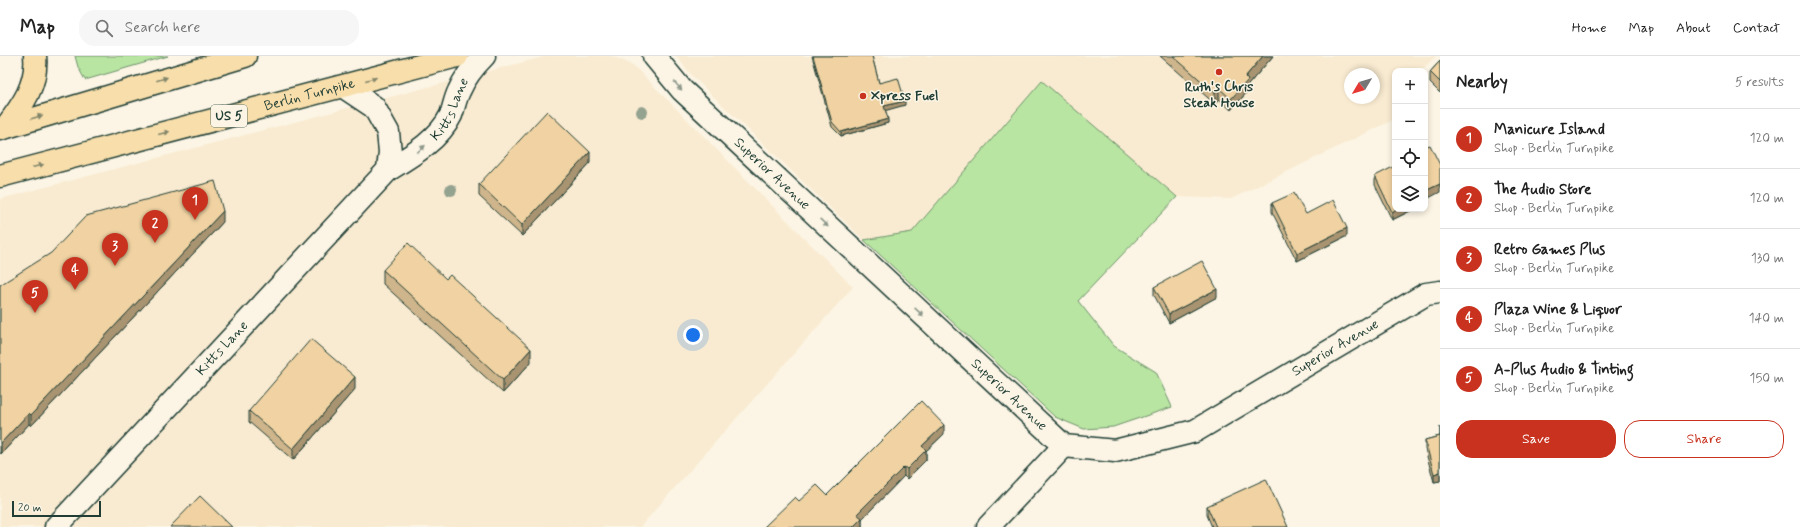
<!DOCTYPE html>
<html lang="en">
<head>
<meta charset="utf-8">
<style>
  body { margin:0; font-family:Mynerve,sans-serif; background:#f6f6f6; color:#222 }
  .controls { position:absolute; right:12px; top:12px; display:grid; overflow:hidden; border-radius:8px; box-shadow:0 2px 6px #0003 }
  .controls button { width:36px; height:36px; display:grid; place-items:center; padding:0; border:0; border-bottom:1px solid #e0e0e0; background:#fff; color:#222; font:20px sans-serif }
  .compass { position:absolute; left:1344px; top:12px; width:36px; height:36px; border-radius:50%; background:#fff; box-shadow:0 2px 6px #0003; rotate:232deg }
  .scale { position:absolute; left:12px; bottom:10px; width:89px; box-sizing:border-box; padding-left:4px; border:2px solid #1f3d34; border-top:0; font-size:11px; line-height:14px; white-space:nowrap; color:#1f3d34; -webkit-text-stroke:3px #fcf5e5; paint-order:stroke }
  .you { position:absolute; left:693px; top:279px; width:14px; height:14px; margin:-10px; border:3px solid #fff; border-radius:50%; background:#1a73e8; box-shadow:0 0 0 6px #1a73e833 }
  .badge { display:grid; place-items:center; width:26px; height:26px; border-radius:50%; background:#c8321e; color:#fff; font-size:13px; font-weight:700 }
  .pin { position:absolute; translate:-50% -33px; filter:drop-shadow(0 1px 2px #0008) }
  .pin::after { content:''; position:absolute; top:21px; width:14px; height:12px; background:inherit; clip-path:polygon(0 0,100% 0,50% 100%) }
  .list { margin:0; padding:0; list-style:none }
  h2 { display:flex; justify-content:space-between; align-items:center; height:52px; margin:0; padding:0 16px; font-size:17px }
  h2 small { font-size:13px; font-weight:400; color:#767676 }
  .list li { display:grid; grid-template-columns:26px 1fr auto; gap:12px; align-items:center; box-sizing:border-box; height:60px; padding:0 16px; border-top:1px solid #e0e0e0 }
  .list b { display:block; font-size:15px; white-space:nowrap }
  .list p { margin:0; font-size:13px; white-space:nowrap; color:#767676 }
  .list em { font-size:13px; font-style:normal; color:#767676 }
  .actions { display:flex; gap:8px; padding:12px 16px }
  .actions a { flex:1; padding:9px 0; border:1px solid #c8321e; border-radius:16px; text-align:center; font-size:14px; color:#c8321e }
  .actions .main { background:#c8321e; color:#fff }
  .icon { flex:none; width:22px; height:22px; fill:none; stroke:currentColor; stroke-width:2; stroke-linecap:round; stroke-linejoin:round }
  .map { position:relative; flex:none; width:1440px; height:471px; overflow:hidden }
  header { display:flex; align-items:center; gap:24px; box-sizing:border-box; height:56px; padding:0 20px; background:#fff; border-bottom:1px solid #e0e0e0 }
  header strong { font-size:19px }
  nav { display:flex; gap:22px; margin-inline-start:auto; font-size:14px }
  .search { width:280px; height:36px; background:#f6f6f6; display:flex; align-items:center; gap:10px; box-sizing:border-box; padding:0 14px; border-radius:16px; color:#767676; font-size:15px }
  main { display:flex }
  aside { flex:1; background:#fff }
  .map>svg:first-child { display:block }
  .built { fill:#f9ebd1; fill-rule:evenodd }
  .green { fill:#b9e5a2; stroke:#6c916b }
  .lines { fill:none; stroke-linecap:round; stroke-linejoin:round }
  .street-casing { stroke:#1f3d34; stroke-width:25 }
  .highway-casing { stroke:#1f3d34; stroke-width:25 }
  .street { stroke:#fcf5e5; stroke-width:22 }
  .highway { stroke:#f8deab; stroke-width:22 }
  .tree { fill:#94a290 }
  .wall { fill:#cfb58c; stroke:#1f3d34 }
  .shaded-wall { fill:#a99472; stroke:#1f3d34 }
  .building { fill:#f1d3a3; stroke:#1f3d34 }
  .oneway { fill:#81856a }
  .oneway2 { fill:#8e998c }
  .poi-dot { fill:#c8321e; stroke:#fcf5e5; stroke-width:1.5 }
  .labels { text-anchor:middle; dominant-baseline:central; stroke-width:3; stroke-linejoin:round; paint-order:stroke }
  .shield { fill:#fcf5e5; stroke:#617469; stroke-width:1 }
  .shield-label { font-size:13px; font-weight:bold; fill:#1f3d34 }
  .poi-label { font-size:14px; font-weight:bold; fill:#1f3d34; stroke:#fcf5e5 }
  .street-label { font-size:14px; fill:#1f3d34; stroke:#fcf5e5 }
</style>
</head>
<body>
<header>
<strong>Map</strong>
<div class="search"><svg class="icon" aria-label="search" viewBox="0 0 24 24"><circle cx="10" cy="10" r="6"/><path d="M15 15l6 6"/></svg>Search here</div>
<nav><a>Home</a><a>Map</a><a>About</a><a>Contact</a></nav>
</header>
<main>
<div class="map">
<svg width="1440" height="471" viewBox="0 0 1440 471">
  <rect width="100%" height="100%" fill="#fcf5e5"/>
  <filter id="ink" filterUnits="userSpaceOnUse"><feTurbulence type="fractalNoise" baseFrequency=".025" numOctaves="2"/><feDisplacementMap in="SourceGraphic" scale="8" xChannelSelector="R" yChannelSelector="G"/><feConvolveMatrix kernelMatrix="1 2 1 2 8 2 1 2 1" color-interpolation-filters="sRGB"/></filter>
  <g filter="url(#ink)">
    <!-- built -->
    <g class="built">
      <path d="M547,0H612L633,9L853,231L640,471H0V143Z"/>
      <path d="M676,0H1436L1421,15H1395V63L1231,143L1177,141L1042,26L912,177L864,184L693,21ZM1350,18H1374V42H1350Z"/>
    </g>
    <!-- green -->
    <g class="green">
      <path d="M75,0H168L85,24L78,11Z"/>
      <path d="M1042,25L1177,141L1078,245L1114,290L1156,316L1172,351L1113,371L1084,373L1055,361L864,184L912,176Z"/>
    </g>
    <g class="lines">
      <!-- street casing -->
      <g class="street-casing">
        <g id="street">
          <path id="s1" d="M654,0L682,34L1064,390L1115,395L1195,375L1426,238L1440,236"/>
          <path d="M344,31L374,51L388,76L390,96L388,114"/>
          <path id="s2" d="M56,471L388,114C411,100 439,84 451,59C454,51 455,43 459,35C465,21 473,11 484,0"/>
          <path d="M988,471L1064,390"/>
        </g>
      </g>
      <!-- highway casing -->
      <g class="highway-casing">
        <g id="highway">
          <path d="M6,71C22,50 38,28 35,0"/>
          <path d="M0,73L245,0"/>
          <path id="s3" d="M0,120L457,0"/>
        </g>
      </g>
      <!-- street -->
      <use href="#street" class="street"/>
      <!-- highway -->
      <use href="#highway" class="highway"/>
    </g>
    <!-- trees -->
    <g class="tree">
      <circle cx="642" cy="56" r="6"/>
      <circle cx="451" cy="134" r="6"/>
    </g>
    <!-- wall -->
    <g class="wall">
      <path d="M812,0H872L879,27L905,49L885,54L888,67L841,80L832,71Z"/>
      <path d="M1160,0H1273L1248,29V35L1231,54L1219,43L1215,48Z"/>
      <path d="M1440,5V37L1430,27V16Z"/>
      <path d="M590,107L522,180L479,140V128Z"/>
      <path d="M1375,120L1395,153H1414L1392,164L1375,129Z"/>
      <path d="M1272,147L1347,180L1297,205L1272,156Z"/>
      <path d="M223,166L31,370L29,368L1,398L0,397V229Z"/>
      <path d="M383,214L531,306L503,337L383,228Z"/>
      <path d="M1154,231L1217,241L1169,267L1154,239Z"/>
      <path d="M355,333L293,404L249,366V355Z"/>
      <path d="M1440,371V425L1434,426L1425,393V384L1440,380Z"/>
      <path d="M944,378L926,395V404L907,423L904,420L862,463V471L799,445L827,439Z"/>
      <path d="M1207,450L1288,471H1212L1207,459Z"/>
    </g>
    <!-- shaded-wall -->
    <g class="shaded-wall">
      <path d="M1263,0H1273L1248,29V35L1231,54V43L1245,21Z"/>
      <path d="M1219,32V43L1215,48V37Z"/>
      <path d="M905,45V49L884,55V50Z"/>
      <path d="M888,63V67L841,80V76Z"/>
      <path d="M590,96V107L522,180V169Z"/>
      <path d="M1440,128V136L1425,144V135Z"/>
      <path d="M1397,153H1414L1392,164V156Z"/>
      <path d="M223,155V166L31,370V359Z"/>
      <path d="M1347,172V180L1297,205V197Z"/>
      <path d="M1217,233V241L1169,267V258Z"/>
      <path d="M531,293V306L503,337V324Z"/>
      <path d="M355,321V333L293,404V393Z"/>
      <path d="M29,357V368L1,398V387Z"/>
      <path d="M944,369V378L926,395V404L907,423V413L922,390Z"/>
      <path d="M904,411V420L862,463V471H853L857,458Z"/>
      <path d="M1440,416V425L1434,426V418Z"/>
    </g>
    <!-- building -->
    <g class="building">
      <path d="M813,0H872L879,27L898,22L905,45L884,50L888,63L841,76L832,66Z"/>
      <path d="M1173,0H1263L1245,21L1248,24L1231,43L1219,32L1215,37Z"/>
      <path d="M1440,5V26L1430,16Z"/>
      <path d="M547,55L590,96L522,169L479,128Z"/>
      <path d="M1430,89L1440,109V128L1425,135V91Z"/>
      <path d="M1395,110V153H1397L1392,156L1375,120Z"/>
      <path d="M215,125L223,155L31,359L29,357L1,387L0,386V229L51,197L86,160Z"/>
      <path d="M1294,137L1306,158L1333,144L1347,172L1297,197L1272,147Z"/>
      <path d="M408,187L446,223L450,219L531,293L503,324L383,214Z"/>
      <path d="M1202,205L1217,233L1169,258L1154,231Z"/>
      <path d="M311,283L355,321L293,393L249,355Z"/>
      <path d="M921,345L944,369L922,390L926,394L907,413L904,411L857,458L862,462L853,471H764L795,441L799,445L817,429L827,439Z"/>
      <path d="M1440,380V416L1434,418L1425,384Z"/>
      <path d="M1266,423L1288,471H1216L1207,450Z"/>
      <path d="M200,440L232,471H170Z"/>
    </g>
    <!-- one-way arrows -->
    <defs><path id="oneway-solid" d="M-6-.8H1V-3.2L6.5 0L1 3.2V.8H-6Z"/></defs>
    <g class="oneway">
      <use href="#oneway-solid" transform="translate(162 23) rotate(-17)"/>
      <use href="#oneway-solid" transform="translate(371 23) rotate(-15)"/>
      <use href="#oneway-solid" transform="translate(37 61) rotate(-17)"/>
      <use href="#oneway-solid" transform="translate(164 77) rotate(-15)"/>
      <use href="#oneway-solid" transform="translate(38 110) rotate(-15)"/>
    </g>
    <g class="oneway2">
      <use href="#oneway-solid" transform="translate(678 30) rotate(48)"/>
      <use href="#oneway-solid" transform="translate(421 93) rotate(-42)"/>
      <use href="#oneway-solid" transform="translate(824 167) rotate(43)"/>
      <use href="#oneway-solid" transform="translate(919 256) rotate(43)"/>
    </g>
  </g>
  <!-- markers -->
  <g class="poi-dot">
    <circle cx="1219" cy="16" r="4"/>
    <circle cx="863" cy="40" r="4"/>
  </g>
  <g class="labels">
    <!-- shield labels -->
    <rect class="shield" x="211" y="49" width="36" height="22" rx="3"/>
    <g class="shield-label">
      <text x="229" y="60">US 5</text>
    </g>
    <!-- poi labels -->
    <g class="poi-label">
      <text x="1219" y="31">Ruth's Chris<tspan x="1219" dy="16">Steak House</tspan></text>
      <text x="871" y="40" text-anchor="start">Xpress Fuel</text>
    </g>
    <!-- street labels -->
    <g class="street-label">
      <text stroke="none"><textPath href="#s3" startOffset="320">Berlin Turnpike</textPath></text>
      <text stroke="none"><textPath href="#s2" startOffset="577">Kitts Lane</textPath></text>
      <text stroke="none"><textPath href="#s1" startOffset="167">Superior Avenue</textPath></text>
      <text stroke="none"><textPath href="#s1" startOffset="863">Superior Avenue</textPath></text>
      <text stroke="none"><textPath href="#s2" startOffset="244">Kitts Lane</textPath></text>
      <text stroke="none"><textPath href="#s1" startOffset="491">Superior Avenue</textPath></text>
    </g>
  </g>
</svg>
<div class="controls">
<button>+</button>
<button>−</button>
<button><svg class="icon" aria-label="locate" viewBox="0 0 24 24"><circle cx="12" cy="12" r="6"/><path d="M12 2v4M12 18v4M2 12h4M18 12h4"/></svg></button>
<button><svg class="icon" aria-label="layers" viewBox="0 0 24 24"><path d="M12 4l9 5-9 5-9-5zM3 14l9 5 9-5"/></svg></button>
</div>
<svg class="compass" viewBox="-18 -18 36 36"><path d="M0-13l5 13h-10z" fill="#e53935"/><path d="M0 13l5-13h-10z" fill="#767676"/></svg>
<div class="scale">20 m</div>
<div class="you"></div>
<div class="pin badge" style="left:195px;top:164px">1</div>
<div class="pin badge" style="left:155px;top:187px">2</div>
<div class="pin badge" style="left:115px;top:210px">3</div>
<div class="pin badge" style="left:75px;top:234px">4</div>
<div class="pin badge" style="left:35px;top:257px">5</div>
</div>
<aside>
<h2>Nearby<small>5 results</small></h2>
<ul class="list">
<li><span class="badge">1</span><div><b>Manicure Island</b><p>Shop · Berlin Turnpike</p></div><em>120 m</em></li>
<li><span class="badge">2</span><div><b>The Audio Store</b><p>Shop · Berlin Turnpike</p></div><em>120 m</em></li>
<li><span class="badge">3</span><div><b>Retro Games Plus</b><p>Shop · Berlin Turnpike</p></div><em>130 m</em></li>
<li><span class="badge">4</span><div><b>Plaza Wine &amp; Liquor</b><p>Shop · Berlin Turnpike</p></div><em>140 m</em></li>
<li><span class="badge">5</span><div><b>A-Plus Audio &amp; Tinting</b><p>Shop · Berlin Turnpike</p></div><em>150 m</em></li>
</ul>
<div class="actions"><a class="main">Save</a><a>Share</a></div>
</aside>
</main>
</body>
</html>
